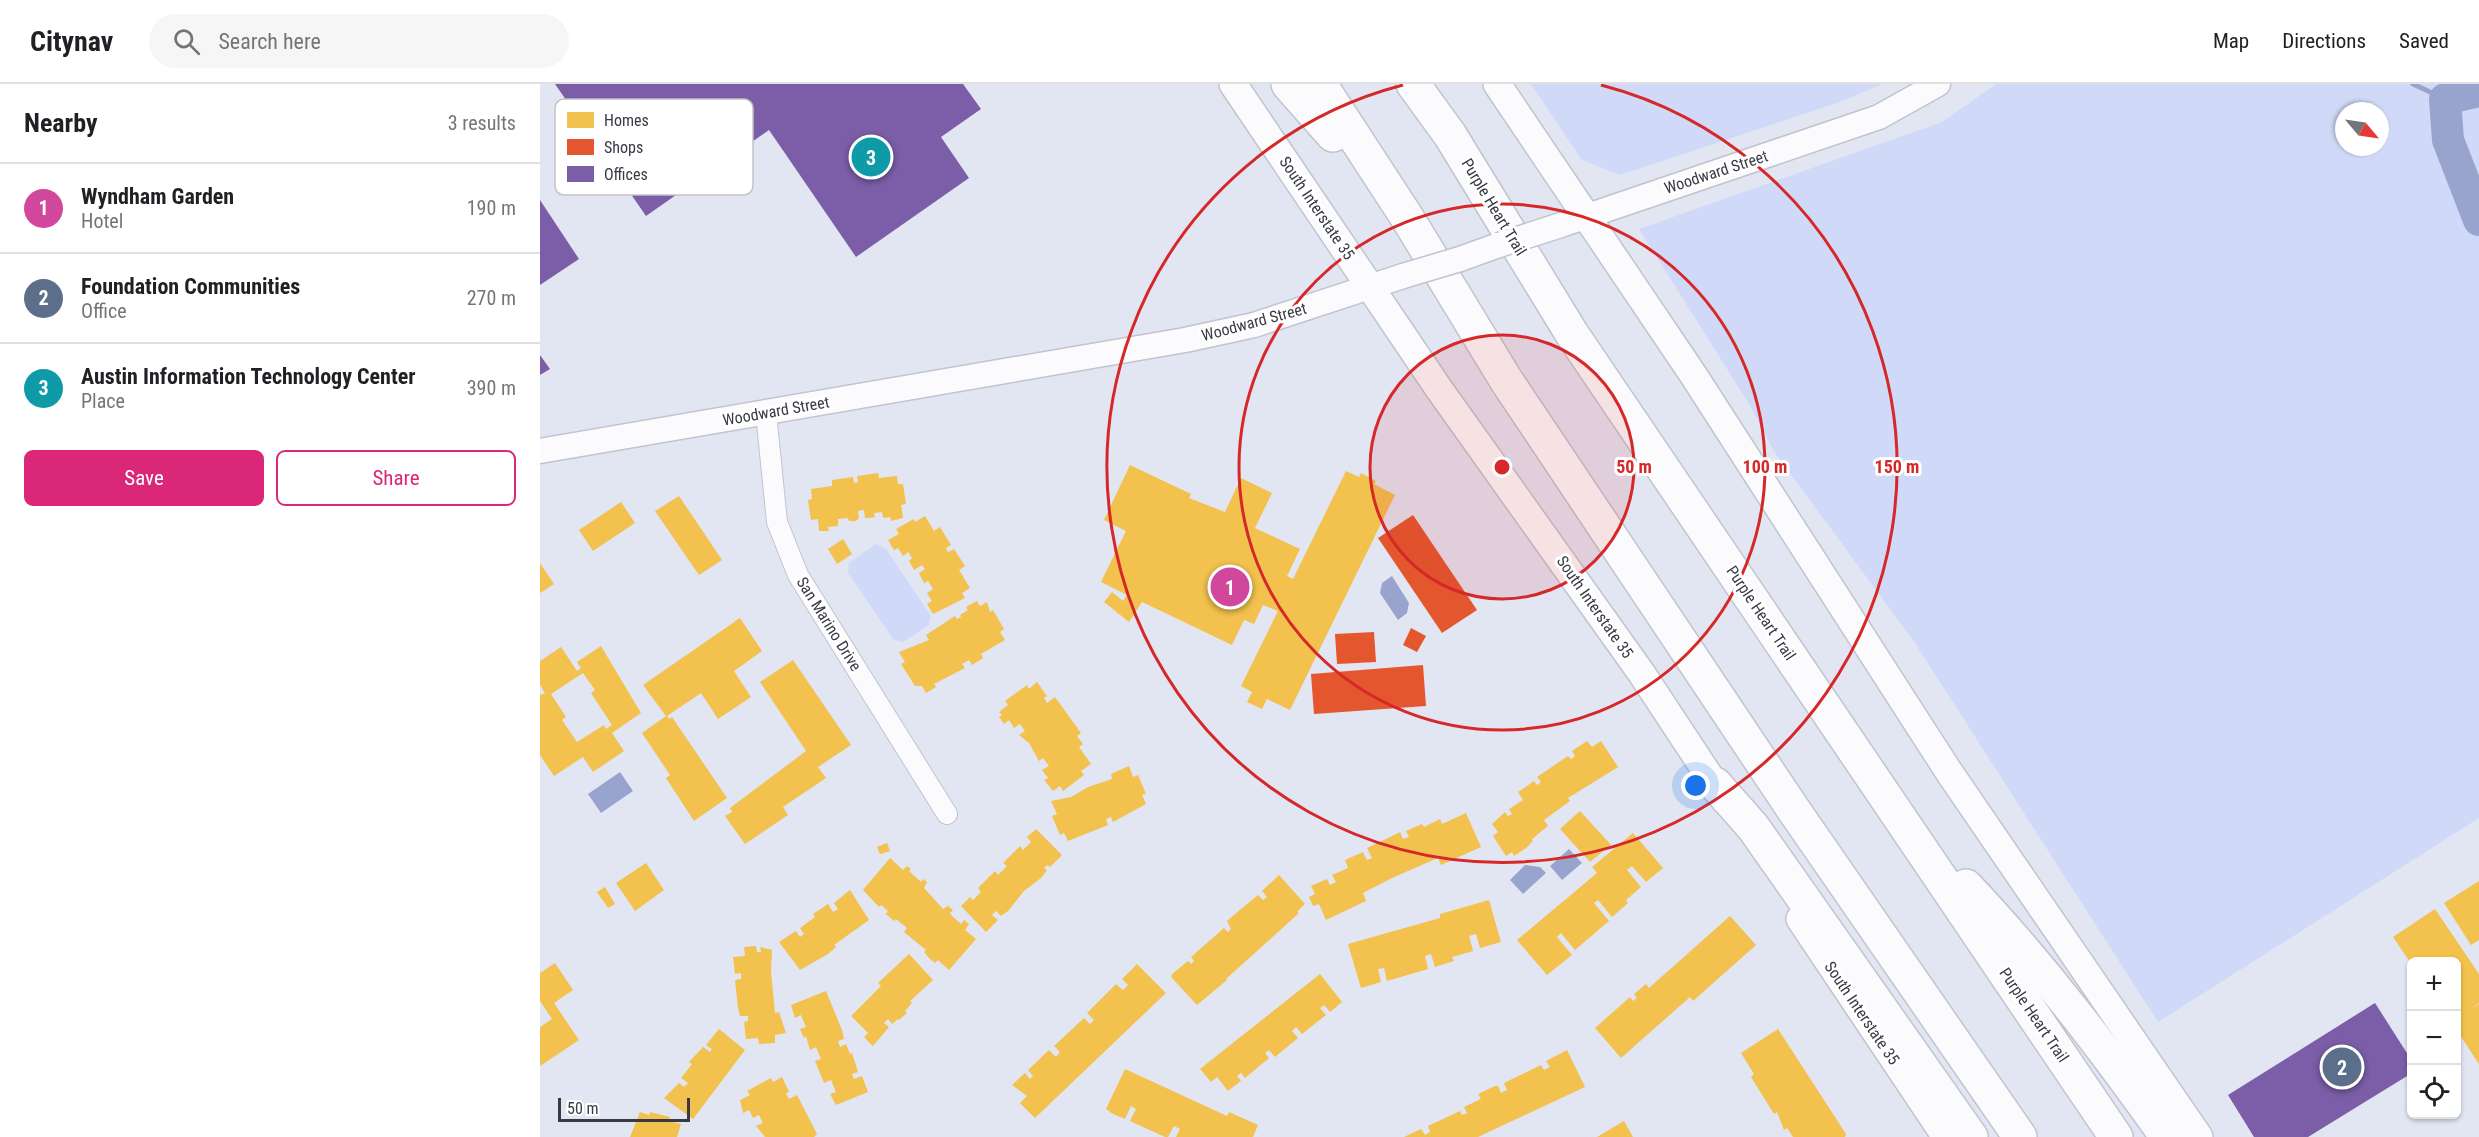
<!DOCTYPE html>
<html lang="en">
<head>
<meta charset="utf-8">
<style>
  body { margin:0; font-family:"Roboto Condensed",sans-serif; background:#f6f6f6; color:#202124 }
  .controls { position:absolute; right:18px; bottom:18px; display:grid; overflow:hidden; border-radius:9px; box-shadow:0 2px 4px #0004 }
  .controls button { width:54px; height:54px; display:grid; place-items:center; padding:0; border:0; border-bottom:2px solid #e0e0e0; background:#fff; color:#202124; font:30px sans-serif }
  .compass { position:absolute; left:1795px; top:18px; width:54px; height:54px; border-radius:50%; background:#fff; box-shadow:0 2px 4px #0004; rotate:119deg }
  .scale { position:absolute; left:18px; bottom:15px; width:132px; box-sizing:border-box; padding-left:6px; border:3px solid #373a43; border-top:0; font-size:16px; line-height:21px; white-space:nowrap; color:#373a43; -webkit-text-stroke:4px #fff; paint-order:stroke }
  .you { position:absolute; left:1156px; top:702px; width:21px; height:21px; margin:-15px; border:4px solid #fff; border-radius:50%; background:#1a73e8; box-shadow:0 0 0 9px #1a73e833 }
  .badge { display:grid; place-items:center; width:39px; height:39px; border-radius:50%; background:#db2777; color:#fff; font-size:20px; font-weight:700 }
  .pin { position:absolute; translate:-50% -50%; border:3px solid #fff; box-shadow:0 2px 6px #0006 }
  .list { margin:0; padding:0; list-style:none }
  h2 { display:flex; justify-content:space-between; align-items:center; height:78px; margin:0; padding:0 24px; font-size:26px }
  h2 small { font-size:20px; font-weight:400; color:#757577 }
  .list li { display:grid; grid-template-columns:39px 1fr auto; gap:18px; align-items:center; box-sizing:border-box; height:90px; padding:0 24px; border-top:2px solid #e0e0e0 }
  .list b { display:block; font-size:22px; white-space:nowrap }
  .list p { margin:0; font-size:20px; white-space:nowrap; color:#757577 }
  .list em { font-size:20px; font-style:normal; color:#757577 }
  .actions { display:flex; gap:12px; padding:18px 24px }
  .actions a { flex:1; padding:14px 0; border:2px solid #db2777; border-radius:9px; text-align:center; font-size:21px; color:#db2777 }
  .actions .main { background:#db2777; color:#fff }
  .icon { flex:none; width:33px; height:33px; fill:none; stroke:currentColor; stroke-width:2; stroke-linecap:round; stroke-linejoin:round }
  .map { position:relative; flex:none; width:1939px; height:1053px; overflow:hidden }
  header { display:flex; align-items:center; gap:36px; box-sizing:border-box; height:84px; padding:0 30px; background:#fff; border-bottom:2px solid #e0e0e0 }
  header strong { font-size:28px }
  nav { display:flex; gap:33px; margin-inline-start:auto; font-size:21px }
  .search { width:420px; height:54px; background:#f6f6f6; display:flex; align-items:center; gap:15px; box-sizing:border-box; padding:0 21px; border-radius:33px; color:#757577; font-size:22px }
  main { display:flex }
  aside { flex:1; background:#fff }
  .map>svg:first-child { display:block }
  .green { fill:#d0d9f7; fill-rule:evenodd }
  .water { fill:#99a4ce }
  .homes { fill:#f2c14e; fill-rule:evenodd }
  .shops { fill:#e4572e }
  .offices { fill:#7b5ea7 }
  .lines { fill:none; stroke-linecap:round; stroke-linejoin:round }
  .stream { stroke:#99a4ce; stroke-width:5 }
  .river { stroke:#99a4ce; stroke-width:32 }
  .minor-casing { stroke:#c1c4ce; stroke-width:22 }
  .tertiary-casing { stroke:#c1c4ce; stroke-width:27 }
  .secondary-casing { stroke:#c1c4ce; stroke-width:30 }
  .motorway-casing { stroke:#c1c4ce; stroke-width:36 }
  .minor { stroke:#fbfbfd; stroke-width:20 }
  .tertiary { stroke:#fbfbfd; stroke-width:24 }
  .secondary { stroke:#fbfbfd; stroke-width:27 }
  .motorway { stroke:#fbfbfd; stroke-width:33 }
  .tertiary-bridge-casing { stroke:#c1c4ce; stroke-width:27; stroke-linecap:butt }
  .tertiary-bridge { stroke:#fbfbfd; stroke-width:24 }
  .ring { fill:none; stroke:#d62828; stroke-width:3 }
  .labels { text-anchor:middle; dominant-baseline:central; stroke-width:6; stroke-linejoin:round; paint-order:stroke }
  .street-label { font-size:16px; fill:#373a43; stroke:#fff }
  .key { fill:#fff; stroke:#c3c4c7; stroke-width:1.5 }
  .key-label { font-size:16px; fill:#373a43 }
  .centre { fill:#d62828; stroke:#fff; stroke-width:3 }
  .ring-label { font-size:18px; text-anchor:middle; font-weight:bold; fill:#d62828; stroke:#fff; stroke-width:6; stroke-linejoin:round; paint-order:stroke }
</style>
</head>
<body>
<header>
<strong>Citynav</strong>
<div class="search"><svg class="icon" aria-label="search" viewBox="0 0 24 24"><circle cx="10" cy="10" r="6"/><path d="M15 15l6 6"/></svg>Search here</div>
<nav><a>Map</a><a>Directions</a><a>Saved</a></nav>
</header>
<main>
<aside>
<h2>Nearby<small>3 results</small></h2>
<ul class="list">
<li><span class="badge" style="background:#d1479c">1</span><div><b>Wyndham Garden</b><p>Hotel</p></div><em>190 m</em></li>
<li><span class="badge" style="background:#5c6f8a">2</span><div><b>Foundation Communities</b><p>Office</p></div><em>270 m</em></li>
<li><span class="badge" style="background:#0f9aa8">3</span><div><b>Austin Information Technology Center</b><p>Place</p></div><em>390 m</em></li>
</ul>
<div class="actions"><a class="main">Save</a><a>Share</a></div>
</aside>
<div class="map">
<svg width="1939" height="1053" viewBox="0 0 1939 1053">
  <rect width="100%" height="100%" fill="#e2e6f3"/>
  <!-- green -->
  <g class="green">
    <path d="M991,0H1342L1300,18L1080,91L1042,76Z"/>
    <path d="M1456,0H1939V734L1618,938L1373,556L1235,369L1209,320L1099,145L1402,38ZM1804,27H1840V63H1804Z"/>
    <path d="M336,460L346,465L391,532L389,541L363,558L354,556L308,489L309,479Z"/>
  </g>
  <!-- water -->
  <g class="water">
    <path d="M852,492L869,519L867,529L858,536L840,509L842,499Z"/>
    <path d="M80,688L93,707L61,729L48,710Z"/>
    <path d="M1029,765L1042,779L1022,796L1010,782Z"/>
    <path d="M985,781L1000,783L1006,789L983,810L970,796Z"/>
  </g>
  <!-- homes -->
  <g class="homes">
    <path d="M590,381L651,410L649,414L685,428L701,394L732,409L715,444L760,465L747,492L753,495L806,387L819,393L821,389L836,397L834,400L855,411L750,626L727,615L722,625L707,618L712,608L701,602L738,527L723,521L714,540L704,536L692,561L602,518L589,538L564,518L572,508L583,517L587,511L561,498L586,447L564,436Z"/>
    <path d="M338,389L339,394L357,392L358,400H363L366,420L361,421L363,434L351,437L350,433L343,434L342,428L334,429L335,433L328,434H325L324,426L318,427L319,434L316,437H309L308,434L298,435V442L288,443L289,447H279L278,435L271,436L268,416L272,415L271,405L292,402V396L313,393L314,399L318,398L317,392Z"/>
    <path d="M139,412L182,476L159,491L115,427Z"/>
    <path d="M81,418L95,439L53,467L39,446Z"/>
    <path d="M385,432L394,447L400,443L411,461L406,464L408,468L414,465L425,482L419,486L430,504L422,509L425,514L393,530L387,520L392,517L387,509L393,505L388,497L384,499L379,489L385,485L382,481L374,486L369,477L372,474L368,468L363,472L358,464L354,466L348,456L359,450L356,445L374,435L375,438Z"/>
    <path d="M303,455L312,470L297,480L288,465Z"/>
    <path d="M0,479L14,500L0,509Z"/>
    <path d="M437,517L440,522L447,518L450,528L453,526L464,545L460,548L465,556L441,570L443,574L432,581L429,576L422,580L425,584L394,600L396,603L386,609L382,602H375L361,580L365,578L359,568L389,556L386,551L415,532L417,535L421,533L420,531L428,526L426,523Z"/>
    <path d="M200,534L222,567L194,587L211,613L178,635L161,609L127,632L129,635L132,633L187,714L154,737L126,694L130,691L102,649L126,632L103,601Z"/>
    <path d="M61,562L101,629L72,649L84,667L53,688L43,673L14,692L0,671V609L1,611L5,609L0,601V577L21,563L37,587L41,584L37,578ZM43,589L55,606L51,609L72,641L66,645L64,641L37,658L22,636L26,633L11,610Z"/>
    <path d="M253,576L311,661L278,683L286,694L243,723L248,731L205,760L185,732L192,728L190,724L266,667L220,598Z"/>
    <path d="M497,598L507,612L504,614L507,619L515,613L541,649L537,652L543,660L539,663L551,680L541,687L544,691L523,707L520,702L513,707L504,696L508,694L502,686L509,682L503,674L499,677L489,659L479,651L485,647L480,640L474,644L469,636L464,640L459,633L462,631L459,628L468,621L465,617L487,601L489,605Z"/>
    <path d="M1047,657L1052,663L1061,657L1078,683L1028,714L1030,717L1004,736L1008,742L992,755L993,757L986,764L974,772L972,768L966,772L953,752L958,748L952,740L965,728L968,732L972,730L969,725L983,716L978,708L994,697L997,701L1001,698L997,693L1028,672L1031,675L1035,672L1032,667Z"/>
    <path d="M589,682L593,693L598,691L606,710L602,711L606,720L573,738L571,733L566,735L568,741L528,757L524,749L520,751L512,732L517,730L511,717L531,713L548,703L572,695L571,690Z"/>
    <path d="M1040,727L1071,761L1050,778L1020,745Z"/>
    <path d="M926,729L941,763L901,781L898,774L852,794L823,809L826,817L786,836L779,820L773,822L769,813L775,810L771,802L787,795L790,801L796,798L792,791L808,784L805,776L823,768L827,776L832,774L827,764L846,755L860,748L863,755L869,753L866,747L882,740L884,743L900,735L902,740Z"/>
    <path d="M496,745L522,771L510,783L507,781L504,784L507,786L501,794L484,807L468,827L461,832L456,827L452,831L458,836L446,848L421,822L430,813L433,816L441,808L438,804L455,787L458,791L467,782L463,779L480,762L483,766L491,758L487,753Z"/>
    <path d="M1093,749L1123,784L1106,798L1092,782L1087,786L1101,803L1086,816L1088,819L1072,833L1058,816L1054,819L1069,837L1035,866L1021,849L1017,853L1032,871L1007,891L977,856L1057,789L1052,783Z"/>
    <path d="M347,759L350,767L340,770L337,763Z"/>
    <path d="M350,774L363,786L367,782L371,785L369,787L381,798L383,795L387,798L384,804L403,825L408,822L413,826L410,829L412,832L421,840L424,836L429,840L425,846L436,855L409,886L398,876L395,879L390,875L384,868L386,866L364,848L367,844L356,835L354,837L346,830L348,827L341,821L339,823L323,806Z"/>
    <path d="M106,779L124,806L95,827L76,799Z"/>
    <path d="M739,791L765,820L757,828L759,829L686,895L687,896L657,921L631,893L632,890L648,877L651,880L654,877L651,873L684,844L688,848L691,845L687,837L695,830L718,811L723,816L727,813L722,807Z"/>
    <path d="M1939,797V856L1931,861L1904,819Z"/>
    <path d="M65,803L75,820L68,824L57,808Z"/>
    <path d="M310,806L329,836L294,861L296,863L288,870L260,886L239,858L256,847L260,853L264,850L260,844L275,833L273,830L288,820L293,828L298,825L294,819Z"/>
    <path d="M949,816L961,858L940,864L936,850L929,852L933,867L912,873L914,877L895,883L891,870L885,872L888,885L847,897L844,884L838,885L841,898L821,904L808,860L900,834V830Z"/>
    <path d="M1895,825L1939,890V919L1931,925L1939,920V980L1916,945V878H1872V881L1853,853Z"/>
    <path d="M1190,832L1216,861L1153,917L1150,913L1081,974L1055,944L1090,913L1093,917L1097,914L1094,910L1106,900L1109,904Z"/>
    <path d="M216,862L217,868H221L220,863L232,866L231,888L235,929L239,928L246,949L235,951V959L219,960L218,954L206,955L204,938L208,937V932H200L198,924L195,896L201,895V889L195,890L193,873L205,872L204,863Z"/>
    <path d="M369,870L393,896L370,917L372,919L365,927L367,929L359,936L358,935L352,940L348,935L344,939L349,943L333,962L324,953L328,949L311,932L341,902L338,899Z"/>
    <path d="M15,879L33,906L14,919L39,956L0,982V943L12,935L0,917V889Z"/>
    <path d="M597,880L626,909L495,1034L480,1019L487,1012L472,1001L485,989L490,995L493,992L488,986L509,966L516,973L520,968L514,962L544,934L550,940L554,936L547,929L576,900L583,906L588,901L582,895Z"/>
    <path d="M780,890L802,918L790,928L784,921L780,924L786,931L762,950L756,943L752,947L758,954L735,973L729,966L725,969L729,974L705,994L701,989L697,992L701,997L688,1007L677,993L671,998L660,985Z"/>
    <path d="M286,907L302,946L304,955L298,957L300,963L306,960L310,970L312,969L318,988L312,990L314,995L322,992L328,1008L296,1021L290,1010L296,1008L291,996L284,999L275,977L281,975L276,963L270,966L266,952L264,954L260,945L266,943L261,931L255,934L251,921Z"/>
    <path d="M179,945L205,966L153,1035L124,1014L139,999L144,1003L148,999L141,994L152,980L149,978L163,963L170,968L172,965L166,961Z"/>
    <path d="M1238,945L1306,1050L1305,1053H1253L1247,1044L1244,1046L1237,1028L1234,1030L1211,993L1214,990L1201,969Z"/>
    <path d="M1027,966L1045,1003L938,1053H864L881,1045L885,1051L890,1048L888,1042L920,1027L922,1031L927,1029L924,1023L941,1015L938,1010L955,1002H958L961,1009L967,1006L964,999L1001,981L1004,986L1010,983L1006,977Z"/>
    <path d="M585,985L687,1032L689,1028L718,1041L713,1053H636L640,1045L634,1042L628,1053H625L590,1037L596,1025L591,1022L585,1035L573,1030L566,1025Z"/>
    <path d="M242,993L249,1008L246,1009L249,1015L257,1011L277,1050L274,1053H225L216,1042L223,1039L219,1031L213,1034L209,1026L203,1029L200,1016L210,1011L207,1007L231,994L233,998Z"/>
    <path d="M100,1028L109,1031L110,1028L130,1033L129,1037L141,1040L137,1053H90Z"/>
    <path d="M1084,1037L1093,1053H1057Z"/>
  </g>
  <!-- shops -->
  <g class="shops">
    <path d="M873,431L937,526L902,549L838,454Z"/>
    <path d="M871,544L886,552L877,568L863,561Z"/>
    <path d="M834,548L836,578L797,580L795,550Z"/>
    <path d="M883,581L886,622L774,630L771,590Z"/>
  </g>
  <!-- offices -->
  <g class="offices">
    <path d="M15,0H423L441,25L401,53L429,94L316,173L229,46L106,132Z"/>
    <path d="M0,116L39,175L0,201Z"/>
    <path d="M0,271L10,285L0,291Z"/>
    <path d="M1835,919L1872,977V989L1768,1053H1714L1688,1011Z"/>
  </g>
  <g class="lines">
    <!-- stream -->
    <path class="stream" d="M1873,0L1905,15"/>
    <!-- river -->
    <path class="river" d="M1939,7L1905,15L1908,56L1939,136"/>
    <!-- minor casing -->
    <g class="minor-casing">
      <path id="minor" d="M226,329L237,438L258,491L407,730"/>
    </g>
    <!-- tertiary casing -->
    <g class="tertiary-casing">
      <g id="tertiary">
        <path d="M1021,141L1339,33L1398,0"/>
        <path d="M920,175L959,161"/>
        <path d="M0,367L645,256L714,241L863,192"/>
      </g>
    </g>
    <!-- secondary casing -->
    <g class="secondary-casing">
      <g id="secondary">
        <path d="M693,0L899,305L1102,590L1185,716"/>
        <path d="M957,0L1154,292L1409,688L1659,1053"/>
        <path d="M1260,835L1406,1053"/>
      </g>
    </g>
    <!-- motorway casing -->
    <g class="motorway-casing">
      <g id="motorway">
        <path d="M748,0L793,51"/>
        <path d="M780,0L868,135L966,296L1253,725L1480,1053"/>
        <path d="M873,0L910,51L1032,250L1576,1053"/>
        <path d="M1175,700L1213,743L1431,1053"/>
        <path d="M1426,802C1500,880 1565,966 1627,1053"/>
      </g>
    </g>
    <!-- minor -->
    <use href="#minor" class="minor"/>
    <!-- tertiary -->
    <use href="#tertiary" class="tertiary"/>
    <!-- secondary -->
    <use href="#secondary" class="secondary"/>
    <!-- motorway -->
    <use href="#motorway" class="motorway"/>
    <!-- tertiary-bridge casing -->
    <g class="tertiary-bridge-casing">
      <g id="tertiary-bridge">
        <path d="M959,161L1021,141"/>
        <path d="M863,192L920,175"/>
      </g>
    </g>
    <!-- tertiary-bridge -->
    <use href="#tertiary-bridge" class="tertiary-bridge"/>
  </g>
  <!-- distance rings -->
  <circle cx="962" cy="383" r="132" fill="#d62828" fill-opacity=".12"/>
  <g class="ring">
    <circle cx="962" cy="383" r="132"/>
    <circle cx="962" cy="383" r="263"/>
    <path d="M1061 1A395 395 0 1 1 863 1"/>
  </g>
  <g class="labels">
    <!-- street labels -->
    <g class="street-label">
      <text transform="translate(1176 88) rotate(-18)">Woodward Street</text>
      <text transform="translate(954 123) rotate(59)">Purple Heart Trail</text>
      <text transform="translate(777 124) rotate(56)">South Interstate 35</text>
      <text transform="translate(714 238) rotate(-15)">Woodward Street</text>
      <text transform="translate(236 327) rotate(-10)">Woodward Street</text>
      <text transform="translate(1055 523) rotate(55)">South Interstate 35</text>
      <text transform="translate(1221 529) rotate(56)">Purple Heart Trail</text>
      <text transform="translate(289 540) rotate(58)">San Marino Drive</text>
      <text transform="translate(1322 929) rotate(56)">South Interstate 35</text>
      <text transform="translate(1494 931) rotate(56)">Purple Heart Trail</text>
    </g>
  </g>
  <!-- legend -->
  <rect x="15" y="15" width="198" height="96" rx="9" class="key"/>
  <rect x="27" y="28" width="27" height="16" fill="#f2c14e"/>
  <rect x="27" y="55" width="27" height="16" fill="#e4572e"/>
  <rect x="27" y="82" width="27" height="16" fill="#7b5ea7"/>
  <g class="key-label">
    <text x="64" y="42">Homes</text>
    <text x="64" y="69">Shops</text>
    <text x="64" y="96">Offices</text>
  </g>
  <circle cx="962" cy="383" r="9" class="centre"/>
  <g class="ring-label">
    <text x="1094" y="389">50 m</text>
    <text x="1225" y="389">100 m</text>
    <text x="1357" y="389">150 m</text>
  </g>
</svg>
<div class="controls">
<button>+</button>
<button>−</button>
<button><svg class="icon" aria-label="locate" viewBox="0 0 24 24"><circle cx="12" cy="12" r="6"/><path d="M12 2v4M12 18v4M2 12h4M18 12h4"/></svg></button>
</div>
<svg class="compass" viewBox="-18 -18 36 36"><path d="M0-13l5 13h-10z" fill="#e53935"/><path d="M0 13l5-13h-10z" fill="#757577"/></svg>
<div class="scale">50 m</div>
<div class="you"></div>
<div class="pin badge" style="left:690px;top:503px;background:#d1479c">1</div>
<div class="pin badge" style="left:1802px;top:983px;background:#5c6f8a">2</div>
<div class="pin badge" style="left:331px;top:73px;background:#0f9aa8">3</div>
</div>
</main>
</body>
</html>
